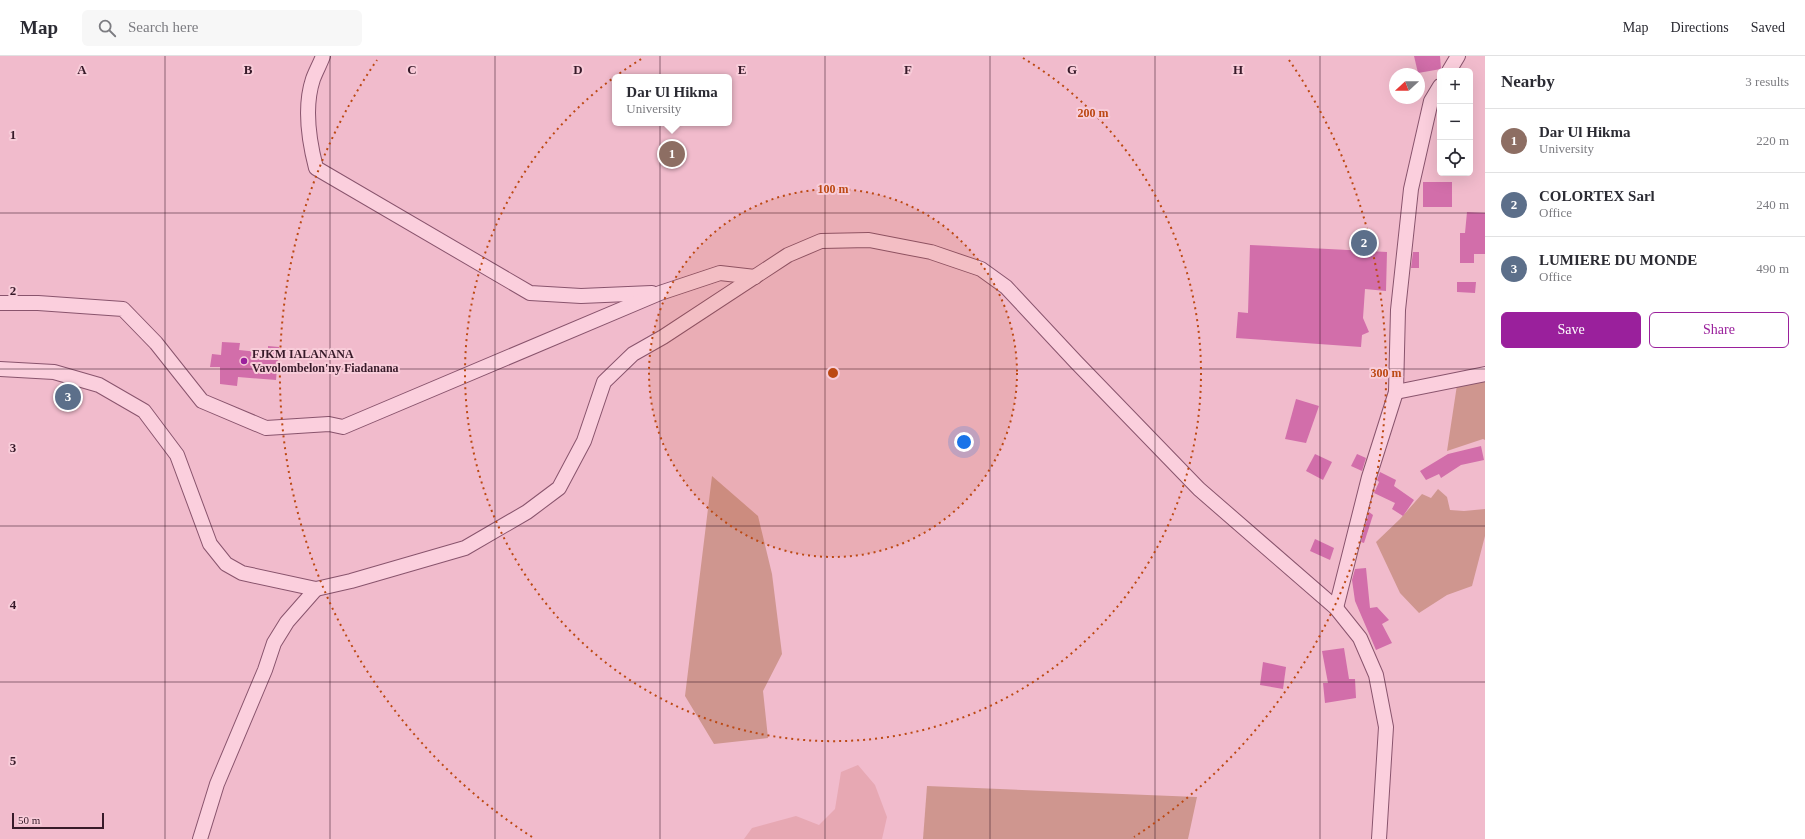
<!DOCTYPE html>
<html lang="en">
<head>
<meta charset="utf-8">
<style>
  body { margin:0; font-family:"Times New Roman",serif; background:#f7f7f7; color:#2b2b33 }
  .controls { position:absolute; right:12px; top:12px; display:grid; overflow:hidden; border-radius:6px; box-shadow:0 4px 16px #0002 }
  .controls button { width:36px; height:36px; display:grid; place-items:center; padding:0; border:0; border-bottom:1px solid #e1e1e2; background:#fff; color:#2b2b33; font:20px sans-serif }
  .compass { position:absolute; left:1389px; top:12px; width:36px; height:36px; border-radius:50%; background:#fff; box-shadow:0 4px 16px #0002; rotate:249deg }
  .scale { position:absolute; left:12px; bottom:10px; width:92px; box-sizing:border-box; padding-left:4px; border:2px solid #371a29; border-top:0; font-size:11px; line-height:14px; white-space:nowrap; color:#371a29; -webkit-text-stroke:3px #f8ccd9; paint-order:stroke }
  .you { position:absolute; left:964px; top:386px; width:14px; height:14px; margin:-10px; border:3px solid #fff; border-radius:50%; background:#1a73e8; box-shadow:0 0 0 6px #1a73e833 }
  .badge { display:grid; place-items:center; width:26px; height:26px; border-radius:50%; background:#9a209c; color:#fff; font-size:13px; font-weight:700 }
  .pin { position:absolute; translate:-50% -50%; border:2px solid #fff; box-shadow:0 1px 4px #0006 }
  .popup { position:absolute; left:612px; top:18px; width:120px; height:52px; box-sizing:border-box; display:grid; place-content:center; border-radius:6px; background:#fff; filter:drop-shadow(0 1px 3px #0005); font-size:13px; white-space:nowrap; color:#7c7c81 }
  .popup b { font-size:15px; color:#2b2b33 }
  .popup::after { content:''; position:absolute; left:50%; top:100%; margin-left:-8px; border:8px solid transparent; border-top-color:#fff }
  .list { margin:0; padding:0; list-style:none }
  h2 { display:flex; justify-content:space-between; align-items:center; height:52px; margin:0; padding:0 16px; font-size:17px }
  h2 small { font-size:13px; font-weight:400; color:#7c7c81 }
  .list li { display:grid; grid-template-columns:26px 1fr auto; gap:12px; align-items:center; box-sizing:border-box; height:64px; padding:0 16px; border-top:1px solid #e1e1e2 }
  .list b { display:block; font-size:15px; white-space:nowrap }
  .list p { margin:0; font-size:13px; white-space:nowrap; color:#7c7c81 }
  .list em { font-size:13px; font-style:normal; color:#7c7c81 }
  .actions { display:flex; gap:8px; padding:12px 16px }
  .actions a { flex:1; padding:9px 0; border:1px solid #9a209c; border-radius:6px; text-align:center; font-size:14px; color:#9a209c }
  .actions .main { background:#9a209c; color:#fff }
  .icon { flex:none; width:22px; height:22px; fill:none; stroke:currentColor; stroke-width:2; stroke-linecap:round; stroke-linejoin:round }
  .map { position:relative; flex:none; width:1485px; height:783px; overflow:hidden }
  header { display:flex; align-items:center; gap:24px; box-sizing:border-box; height:56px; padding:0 20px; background:#fff; border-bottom:1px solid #e1e1e2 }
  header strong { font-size:19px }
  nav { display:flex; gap:22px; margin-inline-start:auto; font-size:14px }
  .search { width:280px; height:36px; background:#f7f7f7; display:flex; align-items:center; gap:10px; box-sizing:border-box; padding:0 14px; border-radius:6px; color:#7c7c81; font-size:15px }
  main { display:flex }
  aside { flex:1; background:#fff }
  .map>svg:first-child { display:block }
  .farmland { fill:#e7a8b3 }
  .green { fill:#cf968f }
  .building { fill:#d26eaa }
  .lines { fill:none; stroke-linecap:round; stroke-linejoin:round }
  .minor-casing { stroke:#89546d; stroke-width:16 }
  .minor { stroke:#fbcfdd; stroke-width:14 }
  .grid { fill:none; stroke:#371a29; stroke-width:1; stroke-opacity:0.55 }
  .ring { fill:none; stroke:#bc4913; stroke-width:2; stroke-dasharray:2 4 }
  .poi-dot { fill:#9a209c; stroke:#f8ccd9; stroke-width:1.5 }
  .labels { text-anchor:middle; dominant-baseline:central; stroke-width:4; stroke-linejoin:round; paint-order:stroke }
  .poi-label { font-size:12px; font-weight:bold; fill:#371a29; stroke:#f8ccd9; text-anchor:start }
  .grid-label { font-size:13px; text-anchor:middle; font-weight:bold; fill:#371a29; stroke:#f8ccd9; stroke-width:4; stroke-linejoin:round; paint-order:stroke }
  .centre { fill:#bc4913; stroke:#f8ccd9; stroke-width:2 }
  .ring-label { font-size:12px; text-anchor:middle; font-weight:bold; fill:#bc4913; stroke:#f8ccd9; stroke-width:4; stroke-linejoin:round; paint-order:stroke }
</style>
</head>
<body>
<header>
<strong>Map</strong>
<div class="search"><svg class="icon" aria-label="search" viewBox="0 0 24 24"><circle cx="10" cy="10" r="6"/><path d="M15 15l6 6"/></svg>Search here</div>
<nav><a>Map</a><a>Directions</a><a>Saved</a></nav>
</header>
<main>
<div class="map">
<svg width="1485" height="783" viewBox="0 0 1485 783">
  <rect width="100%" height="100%" fill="#f1bbcc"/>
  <!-- farmland -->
  <path class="farmland" d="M858,709L875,729L887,761L882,783H744L752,772L796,760L819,769L835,753L841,716Z"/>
  <!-- green -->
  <g class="green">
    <path d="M1485,324V384L1483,383L1447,395L1457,329Z"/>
    <path d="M712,420L758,460L772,518L782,598L763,635L768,682L714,688L685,640Z"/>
    <path d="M1438,433L1447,441L1450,454L1464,455L1485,453V480L1472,530L1447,539L1419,557L1400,537L1376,486L1400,463L1422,438L1431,442Z"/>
    <path d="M927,730L1197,741L1188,783H923Z"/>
  </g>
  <!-- building -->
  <g class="building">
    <path d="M1414,0H1440L1441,13L1418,17Z"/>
    <rect x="1423" y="126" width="29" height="25"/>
    <path d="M1467,156L1485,157V198H1474V207H1460V177H1465Z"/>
    <path d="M1250,189L1387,196L1386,235L1365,233L1363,262L1369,276L1362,279L1361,291L1236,282L1238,256L1248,257Z"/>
    <path d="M1413,196H1419V212H1411Z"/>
    <path d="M1457,226H1476L1475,237L1457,236Z"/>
    <path d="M222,286L240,287L239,294L268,297V290L279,291L276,324L238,321L237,330L220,328V311H210L212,298L221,299Z"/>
    <path d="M1296,343L1319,350L1306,387L1285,383Z"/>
    <path d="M1481,390L1484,404L1461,409L1441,422L1439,418L1426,424L1420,415L1448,398Z"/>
    <path d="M1315,398L1332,406L1323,424L1306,415Z"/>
    <path d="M1357,398L1366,402L1362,415L1351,410Z"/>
    <path d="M1380,416L1396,424L1394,430L1414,444L1403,460L1392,453L1395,447L1374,437L1379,426L1377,424Z"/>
    <path d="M1369,456L1373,459L1364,487L1361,486Z"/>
    <path d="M1315,483L1334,492L1330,504L1310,495Z"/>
    <path d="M1366,512L1370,552L1377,551L1389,564L1382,568L1392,587L1376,594L1355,545L1352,524L1355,513Z"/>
    <path d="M1344,592L1349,623H1355L1356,642L1325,647L1323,627H1328L1322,595Z"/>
    <path d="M1263,606L1286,611L1283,633L1260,629Z"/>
  </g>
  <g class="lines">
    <!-- minor casing -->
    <g class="minor-casing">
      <g id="minor">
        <path d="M323,0C320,8 316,15 313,23C304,50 309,85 316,112L530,237L581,240L652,237"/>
        <path d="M1449,15L1458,0"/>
        <path d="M0,247H38L123,253L156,287L202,345L266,372L329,368L343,371L660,237L720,217L755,221"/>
        <path d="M0,313L54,316L99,329L144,355L177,399L210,488L226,508L242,517L316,533L351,525L465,492L527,456L559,432L584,385L604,326L633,298L663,281L788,199L821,185L869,184L931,196L981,213L1006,231L1076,306L1199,433L1336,552L1360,582L1376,619L1386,671L1379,783"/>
        <path d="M1396,336L1485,318"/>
        <path d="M1336,552L1369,421L1396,336L1398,254L1411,133L1431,45L1440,30"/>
        <path d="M200,783L217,728L265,614L274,587L287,566L316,533"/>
      </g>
    </g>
    <!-- minor -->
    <use href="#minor" class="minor"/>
  </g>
  <!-- grid -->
  <path class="grid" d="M165,0V783M330,0V783M495,0V783M660,0V783M825,0V783M990,0V783M1155,0V783M1320,0V783M0,157H1485M0,313H1485M0,470H1485M0,626H1485"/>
  <!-- distance rings -->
  <circle cx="833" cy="317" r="184" fill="#bc4913" fill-opacity=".12"/>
  <g class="ring">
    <circle cx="833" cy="317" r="184"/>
    <path d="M1023 2A368 368 0 1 1 643 2"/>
    <path d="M532 781A553 553 0 0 1 377 4M1289 4A553 553 0 0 1 1134 781"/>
  </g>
  <!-- markers -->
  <circle class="poi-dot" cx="244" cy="305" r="4"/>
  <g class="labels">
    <!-- poi labels -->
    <g class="poi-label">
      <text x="252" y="298">FJKM IALANANA<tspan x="252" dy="14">Vavolombelon'ny Fiadanana</tspan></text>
    </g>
  </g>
  <g class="grid-label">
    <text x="82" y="18">A</text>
    <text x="248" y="18">B</text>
    <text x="412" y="18">C</text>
    <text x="578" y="18">D</text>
    <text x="742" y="18">E</text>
    <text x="908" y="18">F</text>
    <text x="1072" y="18">G</text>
    <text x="1238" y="18">H</text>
    <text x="13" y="83">1</text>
    <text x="13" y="239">2</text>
    <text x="13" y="396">3</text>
    <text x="13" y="553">4</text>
    <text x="13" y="709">5</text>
  </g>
  <circle cx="833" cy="317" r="6" class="centre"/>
  <g class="ring-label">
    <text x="1093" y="61">200 m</text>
    <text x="833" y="137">100 m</text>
    <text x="1386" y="321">300 m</text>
  </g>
</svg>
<div class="controls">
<button>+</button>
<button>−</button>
<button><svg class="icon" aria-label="locate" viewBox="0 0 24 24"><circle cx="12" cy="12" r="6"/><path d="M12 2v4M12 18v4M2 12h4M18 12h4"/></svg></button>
</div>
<svg class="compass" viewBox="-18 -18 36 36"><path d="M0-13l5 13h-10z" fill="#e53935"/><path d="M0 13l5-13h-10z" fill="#7c7c81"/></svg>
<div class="scale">50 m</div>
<div class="you"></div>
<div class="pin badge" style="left:672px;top:98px;background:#8d6e63">1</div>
<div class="popup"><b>Dar Ul Hikma</b>University</div>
<div class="pin badge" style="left:1364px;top:187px;background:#5c6f8a">2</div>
<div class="pin badge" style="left:68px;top:341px;background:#5c6f8a">3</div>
</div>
<aside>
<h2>Nearby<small>3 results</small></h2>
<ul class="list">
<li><span class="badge" style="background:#8d6e63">1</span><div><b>Dar Ul Hikma</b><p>University</p></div><em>220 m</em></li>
<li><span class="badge" style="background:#5c6f8a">2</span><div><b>COLORTEX Sarl</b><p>Office</p></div><em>240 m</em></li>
<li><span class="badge" style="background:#5c6f8a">3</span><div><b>LUMIERE DU MONDE</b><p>Office</p></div><em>490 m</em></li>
</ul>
<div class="actions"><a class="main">Save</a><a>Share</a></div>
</aside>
</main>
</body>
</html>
